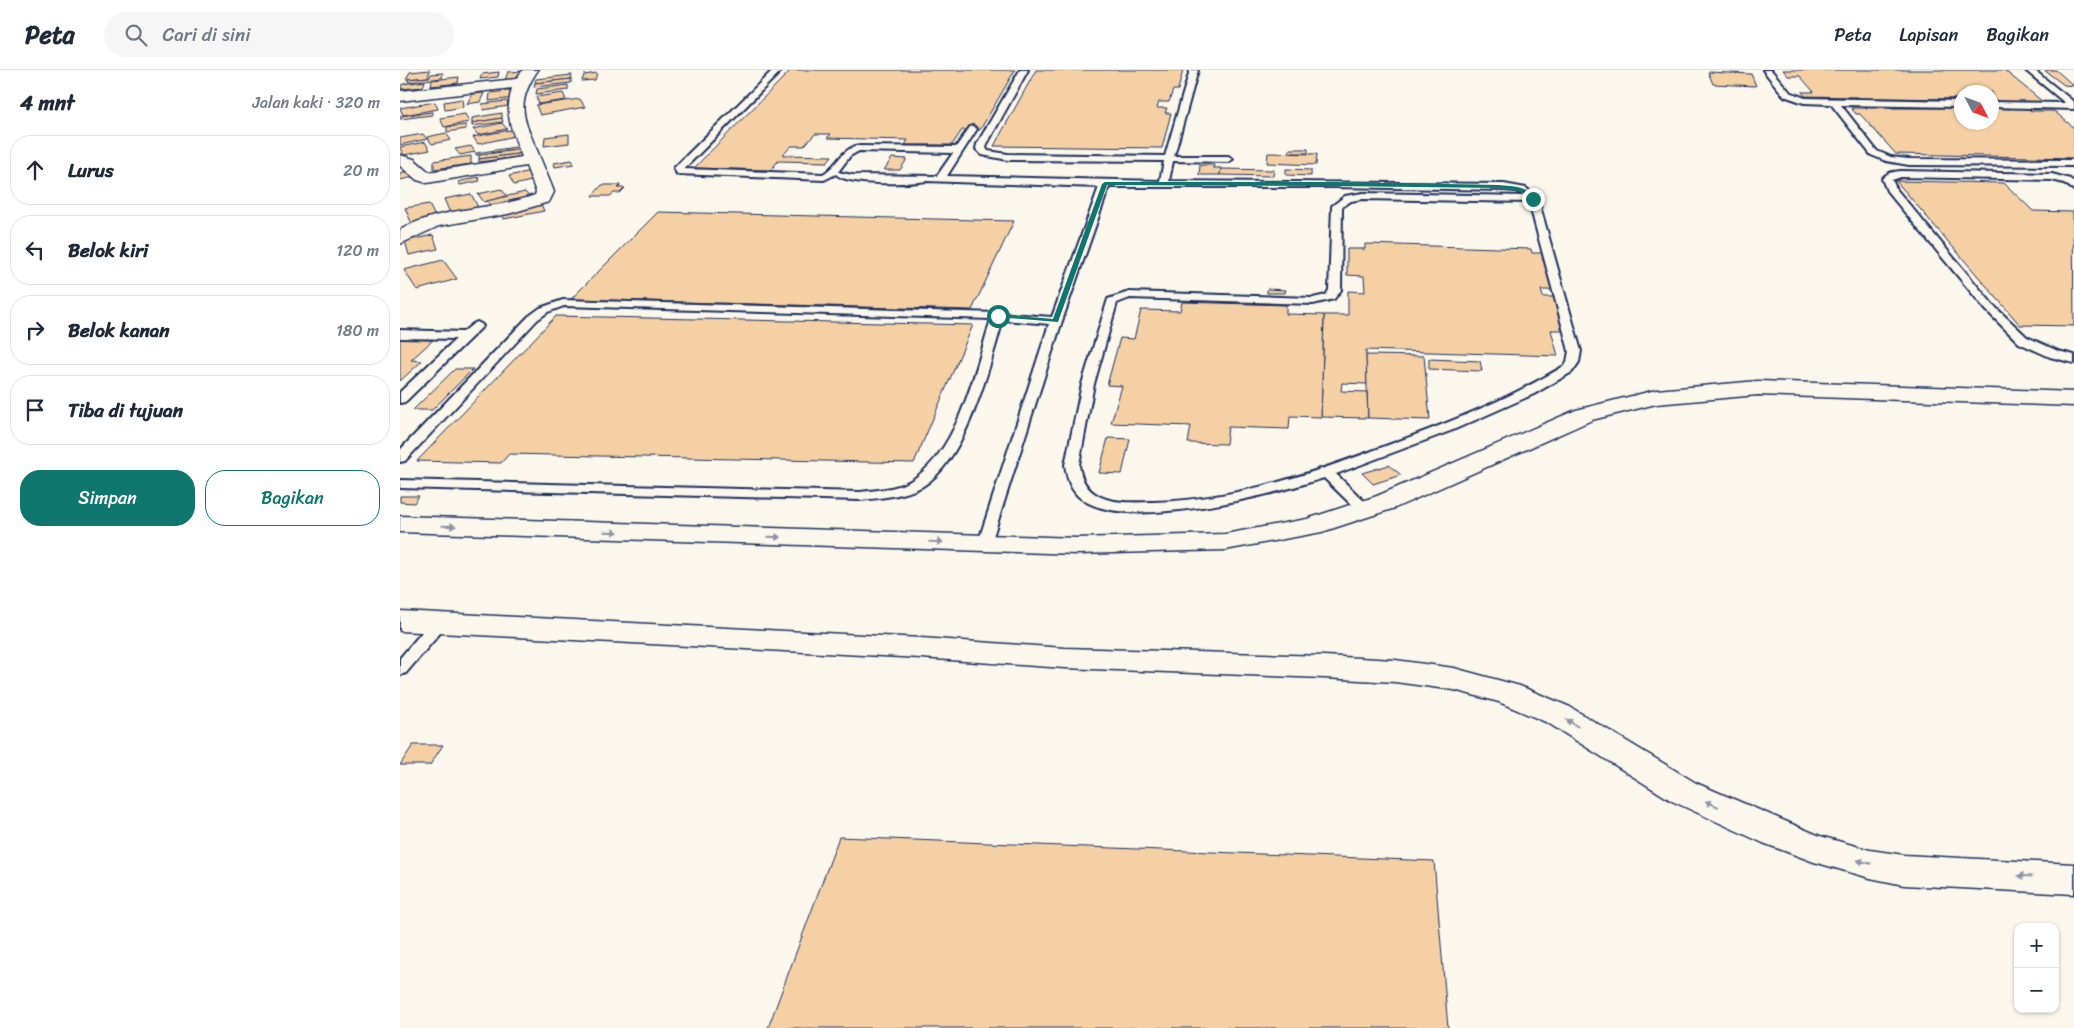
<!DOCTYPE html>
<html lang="id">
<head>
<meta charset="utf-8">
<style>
  body { margin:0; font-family:Sriracha,sans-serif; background:#f6f6f7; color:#1f2937 }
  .controls { position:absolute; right:15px; bottom:15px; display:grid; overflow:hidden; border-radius:10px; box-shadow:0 1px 4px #0004 }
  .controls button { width:45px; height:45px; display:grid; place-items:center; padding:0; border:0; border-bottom:1px solid #e0e1e3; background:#fff; color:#1f2937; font:25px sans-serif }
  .compass { position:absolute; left:1554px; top:15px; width:45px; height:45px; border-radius:50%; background:#fff; box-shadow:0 1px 4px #0004; rotate:131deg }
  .stop { position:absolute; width:15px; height:15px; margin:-11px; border:4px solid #0f766e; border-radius:50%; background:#fff }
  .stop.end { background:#0f766e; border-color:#fff; box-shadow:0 1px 5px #0008 }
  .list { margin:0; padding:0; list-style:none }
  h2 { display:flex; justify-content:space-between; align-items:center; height:65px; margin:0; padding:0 20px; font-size:21px }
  h2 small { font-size:16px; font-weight:400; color:#747a83 }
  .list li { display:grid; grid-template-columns:32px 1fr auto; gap:15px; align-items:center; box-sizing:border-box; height:70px; margin:0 10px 10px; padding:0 10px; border:1px solid #e0e1e3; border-radius:20px }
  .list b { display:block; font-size:19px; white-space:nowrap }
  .list em { font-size:16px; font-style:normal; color:#747a83 }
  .actions { display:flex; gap:10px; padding:15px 20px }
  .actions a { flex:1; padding:11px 0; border:1px solid #0f766e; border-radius:20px; text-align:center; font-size:18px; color:#0f766e }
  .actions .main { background:#0f766e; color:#fff }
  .icon { flex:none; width:28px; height:28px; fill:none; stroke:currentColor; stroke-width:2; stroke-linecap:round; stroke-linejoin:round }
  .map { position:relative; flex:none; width:1674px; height:958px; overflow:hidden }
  header { display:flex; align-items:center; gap:30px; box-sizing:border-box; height:70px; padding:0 25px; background:#fff; border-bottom:1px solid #e0e1e3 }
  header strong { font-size:24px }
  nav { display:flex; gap:28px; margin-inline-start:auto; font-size:18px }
  .search { width:350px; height:45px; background:#f6f6f7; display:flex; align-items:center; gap:12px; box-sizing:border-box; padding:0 18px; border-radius:28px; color:#747a83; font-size:19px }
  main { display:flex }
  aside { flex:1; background:#fff }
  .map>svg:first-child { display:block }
  .building { fill:#f5d0a5; stroke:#1b2f5e; fill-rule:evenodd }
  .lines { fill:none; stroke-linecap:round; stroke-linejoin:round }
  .service-casing { stroke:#1b2f5e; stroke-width:4 }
  .minor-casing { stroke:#1b2f5e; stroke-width:3 }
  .service { fill:#fbf7ec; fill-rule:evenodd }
  .minor { fill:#fbf7ec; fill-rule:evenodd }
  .oneway { fill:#8b93a5 }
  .route { fill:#0f766e }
</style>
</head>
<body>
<header>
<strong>Peta</strong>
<div class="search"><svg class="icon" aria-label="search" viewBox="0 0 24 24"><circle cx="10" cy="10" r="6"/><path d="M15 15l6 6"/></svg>Cari di sini</div>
<nav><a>Peta</a><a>Lapisan</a><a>Bagikan</a></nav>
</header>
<main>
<aside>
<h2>4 mnt<small>Jalan kaki · 320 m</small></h2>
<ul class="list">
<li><svg class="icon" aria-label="ahead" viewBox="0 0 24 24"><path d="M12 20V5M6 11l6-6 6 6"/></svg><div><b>Lurus</b></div><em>20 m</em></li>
<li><svg class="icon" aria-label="left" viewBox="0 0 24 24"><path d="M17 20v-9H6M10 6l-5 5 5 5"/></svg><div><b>Belok kiri</b></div><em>120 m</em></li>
<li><svg class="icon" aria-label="right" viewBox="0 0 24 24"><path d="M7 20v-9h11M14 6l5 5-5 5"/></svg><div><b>Belok kanan</b></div><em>180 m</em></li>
<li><svg class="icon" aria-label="arrive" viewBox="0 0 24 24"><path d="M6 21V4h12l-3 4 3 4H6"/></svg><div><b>Tiba di tujuan</b></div></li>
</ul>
<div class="actions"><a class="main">Simpan</a><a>Bagikan</a></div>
</aside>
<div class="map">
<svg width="1674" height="958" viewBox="0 0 1674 958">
  <rect width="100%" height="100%" fill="#fbf7ec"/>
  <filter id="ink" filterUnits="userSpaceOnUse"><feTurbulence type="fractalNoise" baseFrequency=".02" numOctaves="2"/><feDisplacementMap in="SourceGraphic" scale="10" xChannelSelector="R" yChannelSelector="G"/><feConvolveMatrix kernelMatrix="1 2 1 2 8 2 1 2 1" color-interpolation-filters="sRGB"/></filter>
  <g filter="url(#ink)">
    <!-- building -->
    <g class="building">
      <path d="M30,0L28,7L6,9L10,2Z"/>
      <path d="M391,0H615L580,60H562L552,75H505L508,70L427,68L431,64H415L404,76H391L383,85L432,86L427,92L378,91L371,100L294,98Z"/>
      <path d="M636,0H783L778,20H773L769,32H759L757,38H767L765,43H771L762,78L594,76Z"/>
      <path d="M1383,0H1604L1643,32L1620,31L1631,41H1654L1674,58V88L1496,84L1460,44H1456L1451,38H1467L1457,27L1405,26L1402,22H1414L1400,6H1388ZM1562,22H1592V33H1603L1610,39L1592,38V52H1562L1561,38H1486L1476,28L1562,29Z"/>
      <path d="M1644,0H1656L1674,16L1664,15Z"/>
      <path d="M127,1L124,8L105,10L108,2Z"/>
      <path d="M99,2L98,7L80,9L82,4Z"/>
      <path d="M1308,2L1351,4L1356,16L1313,14Z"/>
      <path d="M43,3L42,8L8,12V9L30,7L31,4Z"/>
      <path d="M197,3L195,10L182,11L184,5Z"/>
      <path d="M172,5L171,9L135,13L136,9Z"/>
      <path d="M59,7L58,13L31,16L32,10Z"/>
      <path d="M171,9V13L134,17L135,13Z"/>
      <path d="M25,11L23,17L0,19L3,14Z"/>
      <path d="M168,15V20L136,24L137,19Z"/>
      <path d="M116,20L115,28L89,31L90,23Z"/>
      <path d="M84,23L80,32L67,34L72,24Z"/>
      <path d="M163,23L166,30L139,34L136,27Z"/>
      <path d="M62,29L63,37L45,40L44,32Z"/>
      <path d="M180,29L185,37L140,45L136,35Z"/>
      <path d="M107,31L108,36L83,40L82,34Z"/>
      <path d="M35,32L38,39L3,45L0,38Z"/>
      <path d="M32,42V45L0,49V46Z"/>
      <path d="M102,43V48L72,53V48Z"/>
      <path d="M65,44L69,52L44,57L40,48Z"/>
      <path d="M102,48L103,52L72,56V53Z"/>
      <path d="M102,53L107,59L78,65L73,59Z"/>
      <path d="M66,55V59L47,62V57Z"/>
      <path d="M110,60L115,66L78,74L73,67Z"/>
      <path d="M46,63L51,70L32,74L27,67Z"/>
      <path d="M23,64L27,69L0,75V68Z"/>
      <path d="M169,64V73L144,76L145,67Z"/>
      <path d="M25,72L30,80L4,85L0,78V77Z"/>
      <path d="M71,76L75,82L60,85L55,79Z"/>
      <path d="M122,76V78L76,85V83Z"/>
      <path d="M125,79V83L79,89V85Z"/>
      <path d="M890,79H908V83H889Z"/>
      <path d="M125,83V86L79,92V89Z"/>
      <path d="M868,83L917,84L916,95L867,93Z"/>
      <path d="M71,86V94L34,99V91Z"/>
      <path d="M492,88L507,89L500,100H484Z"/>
      <path d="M172,90L174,94L155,97L154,93Z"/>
      <path d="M800,95H814L813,98H821L820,105H799Z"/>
      <path d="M821,99L874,100L873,106L820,105Z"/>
      <path d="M886,99L911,100V106L886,105Z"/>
      <path d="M9,101L14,107L0,110V103Z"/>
      <path d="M130,101L135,110L114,115L109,106Z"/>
      <path d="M78,107L80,111L60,115L58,112Z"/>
      <path d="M1496,111L1604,113L1633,141L1673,142L1674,256L1620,255Z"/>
      <path d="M202,115H221L218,118H225L220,123H214L210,126H192Z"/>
      <path d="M101,119L107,126L84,132L78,124Z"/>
      <path d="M125,122L132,130L93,139L87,131Z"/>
      <path d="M71,124L78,137L50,143L44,129Z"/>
      <path d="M29,134L36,149L12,154L5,138Z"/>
      <path d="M141,134L144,141L104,149L101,142Z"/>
      <path d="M258,142L614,151L572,240L171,229Z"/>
      <path d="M33,165L38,179L9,185L5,171Z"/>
      <path d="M965,174L1131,179L1132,183H1144L1153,220H1141L1143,227H1156L1165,260H1151L1158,286L966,280L967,314L942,313L941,321L967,322L968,348L921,347L924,245H948V221L965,222L964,206L947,205V179H965Z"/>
      <path d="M43,190L57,209L17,220L4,200Z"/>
      <path d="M867,219L886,220L885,223H867Z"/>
      <path d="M782,232L886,235V244L924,245L921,347L890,346L889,359L828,357L826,374L788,373L791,356L711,353L722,316L707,315L720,268L734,269L741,240L780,241Z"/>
      <path d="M156,246L573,255L514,393L109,384L101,393L17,391Z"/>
      <path d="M0,269L33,270L11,290L22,291L0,311Z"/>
      <path d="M966,285L1024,286L1030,350L968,348Z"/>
      <path d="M1029,289L1080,291L1082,301L1029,299Z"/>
      <path d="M55,299H73L32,340H13Z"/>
      <path d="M708,368L730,369L722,404L699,403Z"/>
      <path d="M989,395L1001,405L973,414L962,403Z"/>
      <path d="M0,426H19L14,433L0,432Z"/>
      <path d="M13,675H43L30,695H0Z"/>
      <path d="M439,767L1034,791L1048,958H368Z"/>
    </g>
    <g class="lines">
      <!-- service casing -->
      <g class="service-casing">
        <g id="service">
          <path d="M373,0H382L284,99L423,104C436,97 440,82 455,76L556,77L570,57L573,56L577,59L547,106L760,111L764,91L608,90L582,85L576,79L577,74L620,0H628L587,74L586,78L588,81L608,84L765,86L790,0H798L774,86H828L833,89L828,92L773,91L769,111L1104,114L1126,118L1138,129L1181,281L1179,292L1172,302L1134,324L1053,360L936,404L969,436L971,439L969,442H959L924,408C874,424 721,465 678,426C669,417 667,407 665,395L682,314L708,229L729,222L913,228L926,225L929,220L932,136L945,126L963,123L1125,126L1116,121L1104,120L934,117H709L662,251L590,476H580L578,473L649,254L603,250C589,297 567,389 523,416C505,426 481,428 460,430L0,418V410L460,422C478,420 500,419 515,408C559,378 576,298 591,249L164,236L148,242L137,250L5,391L0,392V380L129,246L140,238L163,230L598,243L652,247L699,117L526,111C509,114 447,116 436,104L424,110L277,104L274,98L276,96ZM459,81L553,83L537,106L452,105L438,102L450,86ZM963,129L1129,132L1169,281L1167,292L1164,296C1109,329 1051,352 991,374C914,403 836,430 753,432C721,433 684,435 679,395L694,314L717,233L730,228L913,234L934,229L941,220L942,137L951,131Z"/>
          <path d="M1363,0H1371L1390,22L1405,28L1562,31V37L1441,35L1477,81L1491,87L1509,89L1674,90V96L1509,95L1486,91L1471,85L1431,34L1404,33L1384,26Z"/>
          <path d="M1625,0H1634L1674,32V39L1592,37V32L1665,33Z"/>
          <path d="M1501,101L1652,104L1670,109L1674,112V120L1664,113L1652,110L1501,107L1492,110L1497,120L1594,236L1627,267L1658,281L1674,285V293L1650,287L1619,273L1586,240L1487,121L1482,109C1487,102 1493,102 1501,101Z"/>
          <path d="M77,252L81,254L83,256L81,258L5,332L0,333V322L56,269L0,268V260L63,262L73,254Z"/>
          <path d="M40,547L46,548L48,552L46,556L6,603L0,605V588L34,548Z"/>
        </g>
      </g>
      <!-- minor casing -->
      <g class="minor-casing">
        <g id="minor">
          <path d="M123,0H138C112,38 126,52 141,90C145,100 150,111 154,122L149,132L108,144L39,156L0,174V160C41,136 91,141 135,125L136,122L126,96L27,113L17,110L0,96V85L14,89L29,102L122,87C112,59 104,48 112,18L0,31V21L116,9Z"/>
          <path d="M1358,311L1674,322V336L1358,325L1256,334L1192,350L995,438L922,462L825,480L677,484L0,462V446L677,468L825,464L907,449L977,426L1176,340L1256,320Z"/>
          <path d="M0,541L521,568L665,578L924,586L995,590L1054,598L1120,616L1170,637L1296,713L1420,766L1470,780L1504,785L1674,794V824L1504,815L1470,808L1414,792L1363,773L1272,731L1148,653L1099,632L1054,620L995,612L924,608L665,598L521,588L0,561Z"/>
        </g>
      </g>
      <!-- service -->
      <use href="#service" class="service"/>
      <!-- minor -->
      <use href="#minor" class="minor"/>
    </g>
    <!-- one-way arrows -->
    <defs><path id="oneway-solid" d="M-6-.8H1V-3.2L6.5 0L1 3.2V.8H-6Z" transform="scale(1.25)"/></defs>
    <g class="oneway">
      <use href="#oneway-solid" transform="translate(49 456) rotate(2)"/>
      <use href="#oneway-solid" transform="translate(211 462) rotate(2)"/>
      <use href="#oneway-solid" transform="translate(374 467) rotate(2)"/>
      <use href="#oneway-solid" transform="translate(536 472) rotate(2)"/>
      <use href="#oneway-solid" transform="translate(1172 653) rotate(-148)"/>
      <use href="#oneway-solid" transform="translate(1312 734) rotate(-156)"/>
      <use href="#oneway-solid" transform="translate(1464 792) rotate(-166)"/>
      <use href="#oneway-solid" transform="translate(1625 806) rotate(-177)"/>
    </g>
  </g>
  <!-- route -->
  <path class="route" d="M705,112H934L1099,115C1116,117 1125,115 1136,129L1131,130C1122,119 1113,120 1099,118L934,116L707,115L658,252L596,247V245L598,244L653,249L702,114Z"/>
</svg>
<div class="controls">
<button>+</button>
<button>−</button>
</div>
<svg class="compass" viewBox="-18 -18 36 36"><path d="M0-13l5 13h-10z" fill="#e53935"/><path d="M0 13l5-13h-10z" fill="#747a83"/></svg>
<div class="stop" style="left:598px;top:246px"></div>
<div class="stop end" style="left:1133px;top:129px"></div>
</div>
</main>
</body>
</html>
